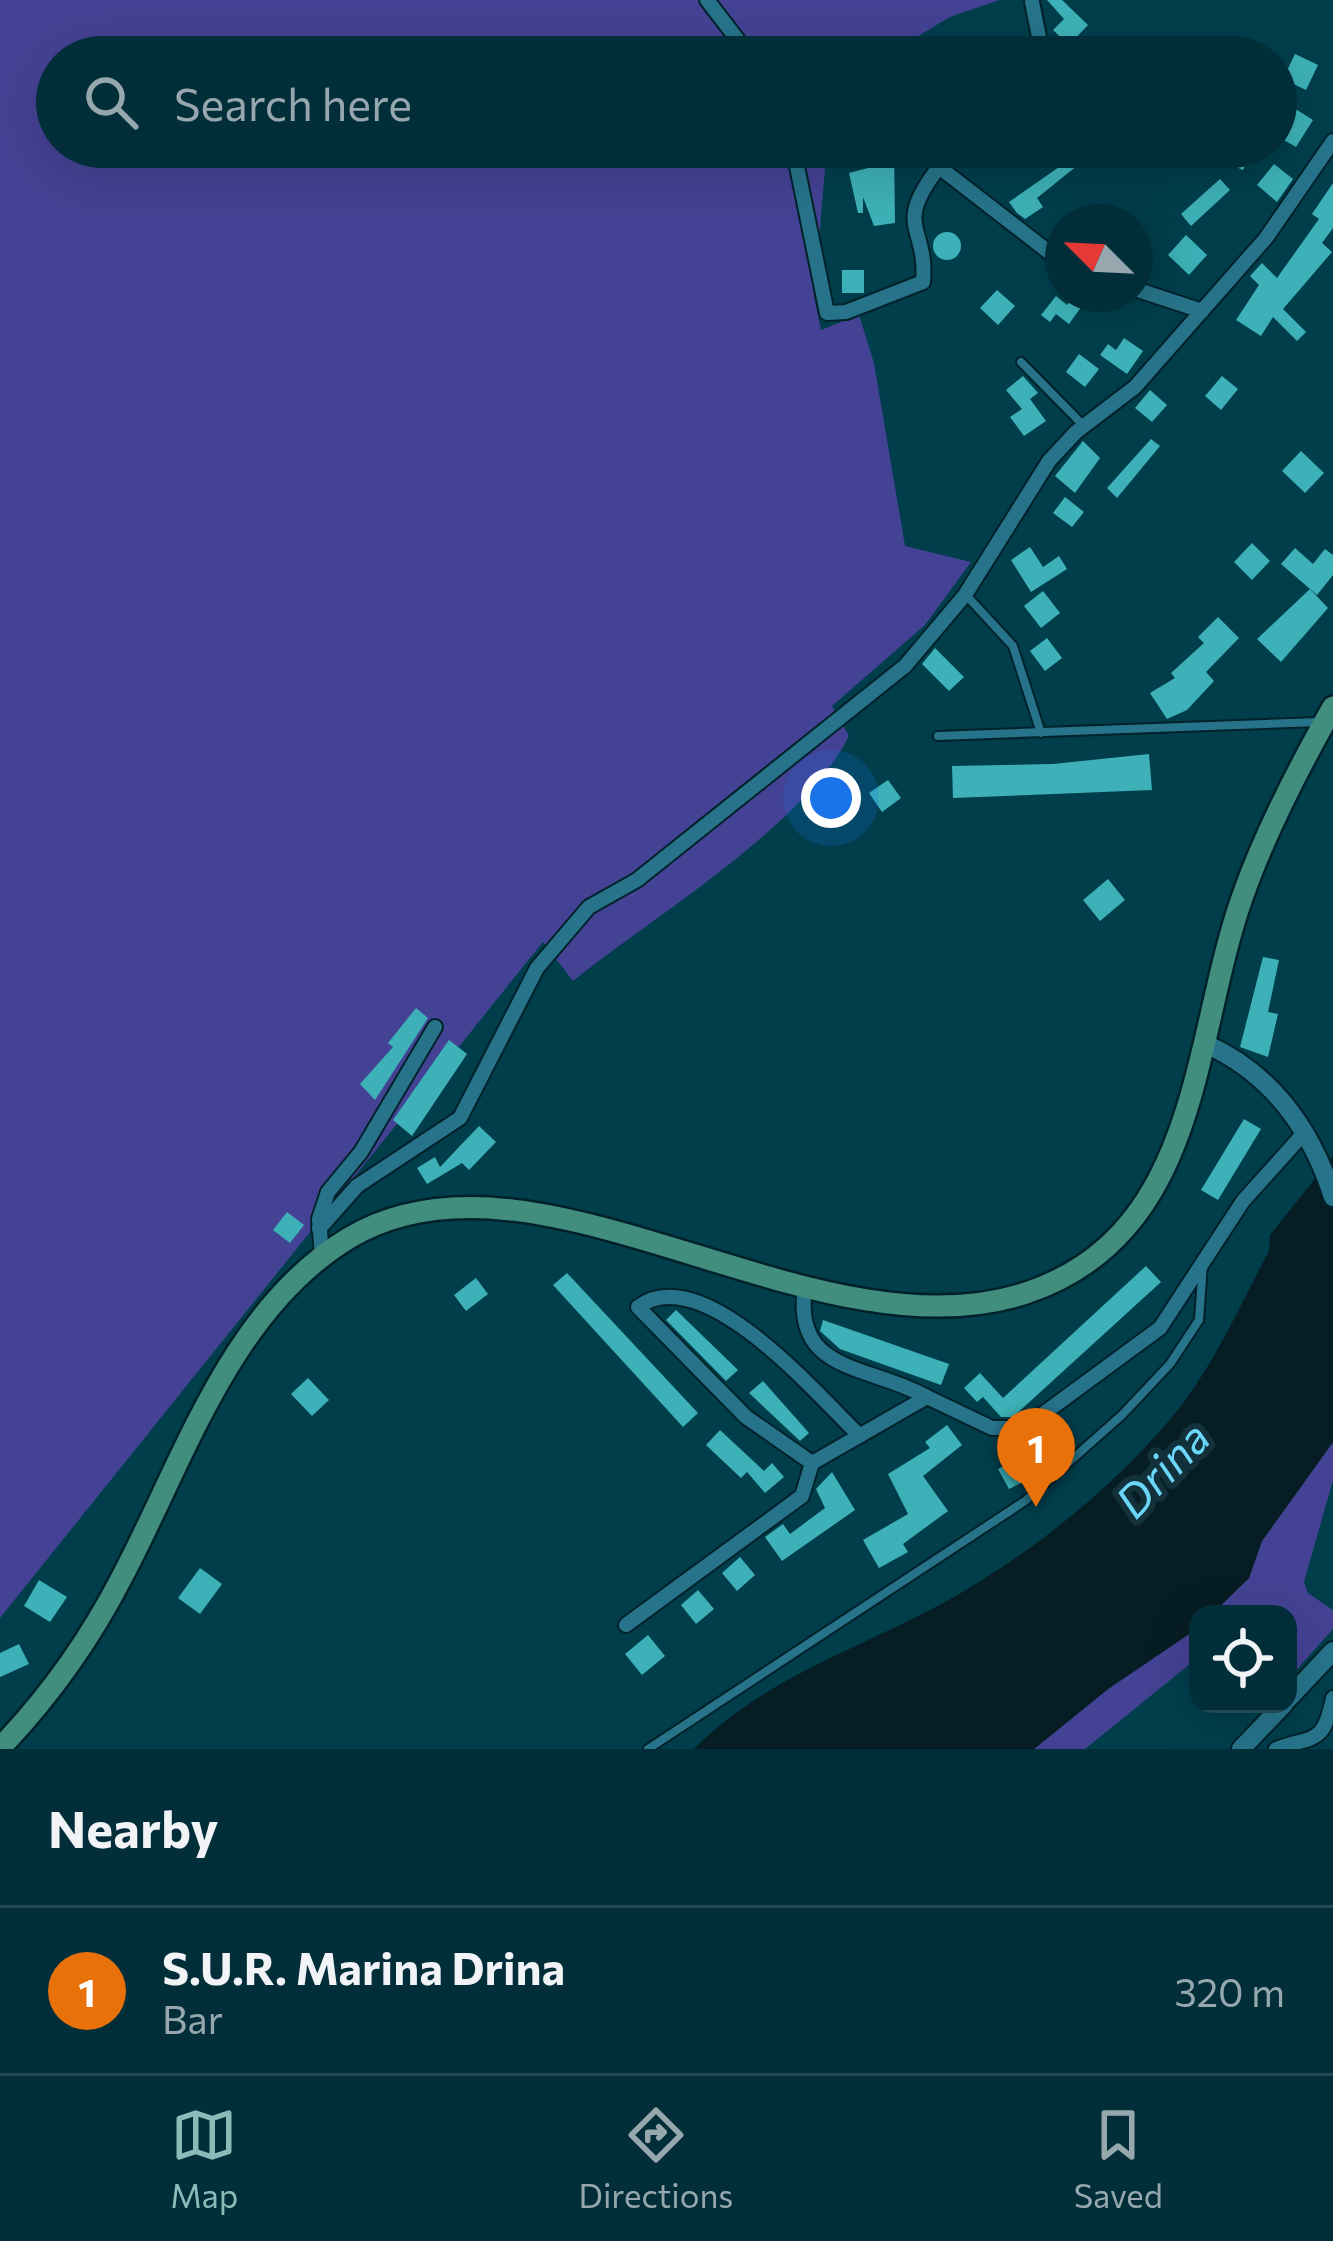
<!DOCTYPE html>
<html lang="en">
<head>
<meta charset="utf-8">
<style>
  body { margin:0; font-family:Commissioner,sans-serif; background:#0b3641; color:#f1f3f6 }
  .controls { position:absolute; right:36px; bottom:36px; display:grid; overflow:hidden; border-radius:24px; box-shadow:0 12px 48px #0002 }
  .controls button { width:108px; height:108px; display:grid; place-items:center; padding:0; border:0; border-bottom:3px solid #234a53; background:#012e39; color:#f1f3f6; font:60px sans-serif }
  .compass { position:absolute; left:1045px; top:204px; width:108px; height:108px; border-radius:50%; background:#012e39; box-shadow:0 12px 48px #0002; rotate:294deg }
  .you { position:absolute; left:831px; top:798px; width:42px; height:42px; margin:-30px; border:9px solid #fff; border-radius:50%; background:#1a73e8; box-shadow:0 0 0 18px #1a73e833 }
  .badge { display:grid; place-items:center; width:78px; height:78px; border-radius:50%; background:#8bbbb9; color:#fff; font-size:39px; font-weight:700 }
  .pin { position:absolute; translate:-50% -99px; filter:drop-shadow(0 3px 6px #0008) }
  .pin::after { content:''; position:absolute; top:63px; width:42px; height:36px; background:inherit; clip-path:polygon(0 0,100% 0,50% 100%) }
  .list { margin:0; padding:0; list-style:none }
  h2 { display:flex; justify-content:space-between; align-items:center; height:156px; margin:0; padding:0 48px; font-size:51px }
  h2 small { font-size:39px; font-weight:400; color:#96a8ae }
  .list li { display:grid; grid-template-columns:78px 1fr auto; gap:36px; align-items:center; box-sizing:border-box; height:168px; padding:0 48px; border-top:3px solid #234a53 }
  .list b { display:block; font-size:45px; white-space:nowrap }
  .list p { margin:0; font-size:39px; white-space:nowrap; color:#96a8ae }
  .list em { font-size:39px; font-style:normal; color:#96a8ae }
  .icon { flex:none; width:66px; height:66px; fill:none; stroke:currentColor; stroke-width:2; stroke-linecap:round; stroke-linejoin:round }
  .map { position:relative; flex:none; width:1333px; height:1749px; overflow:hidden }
  .search { position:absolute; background:#012e39; box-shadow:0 12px 48px #0002; left:36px; right:36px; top:36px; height:132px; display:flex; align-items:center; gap:30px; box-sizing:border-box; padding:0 42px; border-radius:66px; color:#96a8ae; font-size:45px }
  .sheet { height:324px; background:#012e39 }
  nav { display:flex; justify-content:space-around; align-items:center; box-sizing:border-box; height:168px; border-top:3px solid #234a53; background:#012e39; font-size:33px; color:#96a8ae }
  nav a { display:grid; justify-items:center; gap:6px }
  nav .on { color:#8bbbb9 }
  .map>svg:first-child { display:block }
  .green { fill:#444294 }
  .water { fill:#071d24 }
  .building { fill:#3db1b7 }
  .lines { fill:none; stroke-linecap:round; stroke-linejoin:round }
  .service-casing { stroke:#02222b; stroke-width:12 }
  .minor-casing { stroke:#02222b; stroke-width:18 }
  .tertiary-casing { stroke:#02222b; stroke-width:22 }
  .primary-casing { stroke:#02222b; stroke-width:26 }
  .service { stroke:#27748a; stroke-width:8 }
  .minor { stroke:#27748a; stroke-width:14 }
  .tertiary { stroke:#27748a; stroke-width:18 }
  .primary { stroke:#418e7f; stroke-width:21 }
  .labels { text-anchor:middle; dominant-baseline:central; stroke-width:12; stroke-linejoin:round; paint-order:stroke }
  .water-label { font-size:45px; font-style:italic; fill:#6bd7f8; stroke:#12313b }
</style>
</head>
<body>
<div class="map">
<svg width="1333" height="1749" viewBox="0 0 1333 1749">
  <rect width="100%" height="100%" fill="#013e4c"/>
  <!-- green -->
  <g class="green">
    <path d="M0,0H999L950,17L883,57H57V147H827L814,297L821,330L859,315L874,363L905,546L971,562L925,625L832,706L849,736C803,827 654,916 573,981L543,942L0,1618Z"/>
    <path d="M1333,1442V1480L1304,1582L1308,1593L1333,1610V1629L1291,1676L1288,1614H1250L1244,1606L1234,1614H1212L1249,1578L1262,1541Z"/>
    <path d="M1198,1628L1195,1660L1085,1749H1034L1108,1689Z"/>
  </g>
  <!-- water -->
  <path class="water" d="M1333,1156V1442L1262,1541L1249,1578L1212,1614H1198V1628L1108,1689L1034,1749H694C765,1677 859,1649 945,1602C1028,1556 1111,1490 1172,1417C1213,1368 1239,1307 1269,1251L1270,1235Z"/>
  <!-- building -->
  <g class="building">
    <path d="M1047,0H1062L1088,25L1069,45L1053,30L1064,19Z"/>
    <path d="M1295,54L1318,65L1306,90L1283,79Z"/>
    <path d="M1294,108L1313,120L1296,147L1277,136Z"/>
    <path d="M1230,147H1254L1243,170L1223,161Z"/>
    <path d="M873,151H894L895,223L874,226L863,197V213H858L849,173L872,167Z"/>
    <path d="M1072,158L1078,165L1037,198L1043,207L1025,219L1017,213L1009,202Z"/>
    <path d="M1274,164L1293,179L1277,202L1257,185Z"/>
    <path d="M1220,179L1230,190L1191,226L1181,214Z"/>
    <path d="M1333,183V228L1322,243L1332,252L1283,309L1306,332L1297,341L1273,317L1261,336L1236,320L1259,285L1250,276L1262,263L1277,278L1319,219L1312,214Z"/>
    <circle cx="947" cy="246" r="14"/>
    <path d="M1186,235L1207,255L1189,275L1168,255Z"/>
    <rect x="842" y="270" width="22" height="23"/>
    <path d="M997,290L1015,306L998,325L980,308Z"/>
    <path d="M1056,296L1067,305L1072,298L1082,306L1069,324L1056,314L1050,322L1041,315Z"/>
    <path d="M1124,338L1143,351L1127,374L1100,355L1108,344L1116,350Z"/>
    <path d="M1079,354L1099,369L1085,387L1066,372Z"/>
    <path d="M1023,376L1038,393L1030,399L1046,421L1024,436L1010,417L1022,409L1006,390Z"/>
    <path d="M1222,376L1238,389L1221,410L1205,396Z"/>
    <path d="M1150,390L1167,405L1152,422L1135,408Z"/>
    <path d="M1151,439L1160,446L1117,498L1107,488Z"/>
    <path d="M1083,441L1100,458L1075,493L1055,476Z"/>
    <path d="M1301,451L1324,473L1305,493L1282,471Z"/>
    <path d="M1065,497L1084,512L1072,527L1053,513Z"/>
    <path d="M1252,543L1270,561L1252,580L1234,562Z"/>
    <path d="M1030,547L1043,567L1059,556L1067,569L1031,592L1011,560Z"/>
    <path d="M1295,548L1313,564L1325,549L1333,555V575L1317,595L1281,564Z"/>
    <path d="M1310,589L1328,608L1281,662L1257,639Z"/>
    <path d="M1043,591L1060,613L1041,628L1024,606Z"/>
    <path d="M1218,617L1239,638L1206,672L1214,681L1187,710L1167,719L1150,693L1175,678L1171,673L1204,643L1198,637Z"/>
    <path d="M1047,638L1062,658L1045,671L1030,651Z"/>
    <path d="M935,648L964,677L949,691L922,664Z"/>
    <path d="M1149,754L1152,790L953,798L952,766L1053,764Z"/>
    <path d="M888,780L901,798L882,812L869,793Z"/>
    <path d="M1108,879L1125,900L1100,921L1083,900Z"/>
    <path d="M1263,957L1279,960L1268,1012L1278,1014L1268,1057L1240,1047Z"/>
    <path d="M416,1008L428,1018L375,1100L360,1084L393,1047L388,1043Z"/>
    <path d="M449,1040L467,1054L412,1136L393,1120Z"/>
    <path d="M1244,1119L1261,1129L1218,1200L1201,1190Z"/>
    <path d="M479,1126L496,1142L469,1170L462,1163L427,1184L417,1168L435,1157L440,1167Z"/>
    <path d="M287,1212L304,1225L290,1243L273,1230Z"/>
    <path d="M1146,1266L1161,1282L1013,1417H1001L983,1397L977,1402L964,1388L980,1373L1003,1398Z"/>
    <path d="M567,1273L698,1413L683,1427L553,1285Z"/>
    <path d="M476,1278L488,1294L466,1311L454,1295Z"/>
    <path d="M676,1310L738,1370L726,1381L666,1320Z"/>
    <path d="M823,1320L949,1364L941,1385L840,1349L820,1331Z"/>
    <path d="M308,1378L329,1400L312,1416L291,1394Z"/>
    <path d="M763,1381L809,1433L800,1441L749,1393Z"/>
    <path d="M947,1425L962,1445L923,1476L948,1511L903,1544L908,1552L879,1568L863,1540L908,1514L888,1474L930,1448L925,1442Z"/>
    <path d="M720,1430L764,1471L772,1463L784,1477L765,1493L747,1472L741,1478L706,1445Z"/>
    <path d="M1045,1445L1051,1459L1023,1471L1027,1480L1009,1489L998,1469Z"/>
    <path d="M832,1472L855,1510L782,1561L765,1537L783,1524L790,1534L825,1508L816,1489Z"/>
    <path d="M740,1557L755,1575L737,1591L722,1573Z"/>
    <path d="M200,1568L222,1584L200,1614L178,1598Z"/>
    <path d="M39,1580L67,1597L50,1622L24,1606Z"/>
    <path d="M698,1590L714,1609L696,1624L681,1605Z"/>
    <path d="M648,1635L665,1656L642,1675L625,1654Z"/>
    <path d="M19,1644L29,1664L0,1677V1653Z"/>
  </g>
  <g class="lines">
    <!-- service casing -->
    <g class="service-casing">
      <g id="service">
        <path d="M1021,362L1083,425"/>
        <path d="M966,595L1013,646L1041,733"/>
        <path d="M938,736L1317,722"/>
        <path d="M648,1749L1025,1501L1122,1415L1170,1364L1199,1320L1203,1264"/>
      </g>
    </g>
    <!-- minor casing -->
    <g class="minor-casing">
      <g id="minor">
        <path d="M707,0L751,57"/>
        <path d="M1032,2L1043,57"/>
        <path d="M793,147L827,313L846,312L923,282C928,225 892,228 939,167"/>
        <path d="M954,147L939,167L1063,263"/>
        <path d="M1135,289L1202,311"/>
        <path d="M319,1229L357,1186L460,1118L537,968L589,907L637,880L905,666L965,595L1049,461L1076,432L1135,387L1266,238L1333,141"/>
        <path d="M322,1256L319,1219L328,1192L361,1152L435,1027"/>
        <path d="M805,1287C792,1373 867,1364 927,1397"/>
        <path d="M860,1436C817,1395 703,1259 638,1307L746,1417L812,1463L927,1397L992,1428H1024L1160,1328L1243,1201L1304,1133"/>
        <path d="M626,1625L802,1496L812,1463"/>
        <path d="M1276,1749C1314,1735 1323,1746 1333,1698"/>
      </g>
    </g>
    <!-- tertiary casing -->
    <g class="tertiary-casing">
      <g id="tertiary">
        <path d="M1206,1044C1272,1074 1311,1128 1333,1197"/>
        <path d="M1288,1699L1333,1651"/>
        <path d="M1241,1749L1284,1704"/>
      </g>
    </g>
    <!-- primary casing -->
    <g class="primary-casing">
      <path id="primary" d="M0,1748C50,1696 89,1641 122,1577C184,1460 230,1310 349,1238C536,1126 813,1363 1026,1293C1201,1235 1192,1040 1242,898C1265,832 1299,767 1333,707"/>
    </g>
    <!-- service -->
    <use href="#service" class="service"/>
    <!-- minor -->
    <use href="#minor" class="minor"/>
    <!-- tertiary -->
    <use href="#tertiary" class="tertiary"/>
    <!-- primary -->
    <use href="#primary" class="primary"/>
  </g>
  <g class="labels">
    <!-- water labels -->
    <g class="water-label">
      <text transform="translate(1161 1468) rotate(-46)">Drina</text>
    </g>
  </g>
</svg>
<div class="controls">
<button><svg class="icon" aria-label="locate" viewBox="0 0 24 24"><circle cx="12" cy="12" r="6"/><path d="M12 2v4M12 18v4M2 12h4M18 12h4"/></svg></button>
</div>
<svg class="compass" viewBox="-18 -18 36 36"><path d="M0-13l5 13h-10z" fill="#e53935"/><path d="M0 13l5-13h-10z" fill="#96a8ae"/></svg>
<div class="you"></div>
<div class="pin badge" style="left:1036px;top:1507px;background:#e8710a">1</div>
<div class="search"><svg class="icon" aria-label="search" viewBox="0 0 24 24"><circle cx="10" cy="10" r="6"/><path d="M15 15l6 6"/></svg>Search here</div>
</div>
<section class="sheet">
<h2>Nearby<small></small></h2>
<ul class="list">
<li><span class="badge" style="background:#e8710a">1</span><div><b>S.U.R. Marina Drina</b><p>Bar</p></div><em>320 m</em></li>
</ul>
</section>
<nav>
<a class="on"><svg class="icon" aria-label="map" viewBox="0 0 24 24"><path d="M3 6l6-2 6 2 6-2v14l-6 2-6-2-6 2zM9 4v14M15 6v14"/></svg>Map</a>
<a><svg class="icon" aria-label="directions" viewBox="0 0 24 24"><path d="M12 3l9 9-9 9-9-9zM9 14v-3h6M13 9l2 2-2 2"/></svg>Directions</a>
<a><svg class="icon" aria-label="saved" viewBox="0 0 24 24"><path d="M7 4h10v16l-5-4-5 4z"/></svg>Saved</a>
</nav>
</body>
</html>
